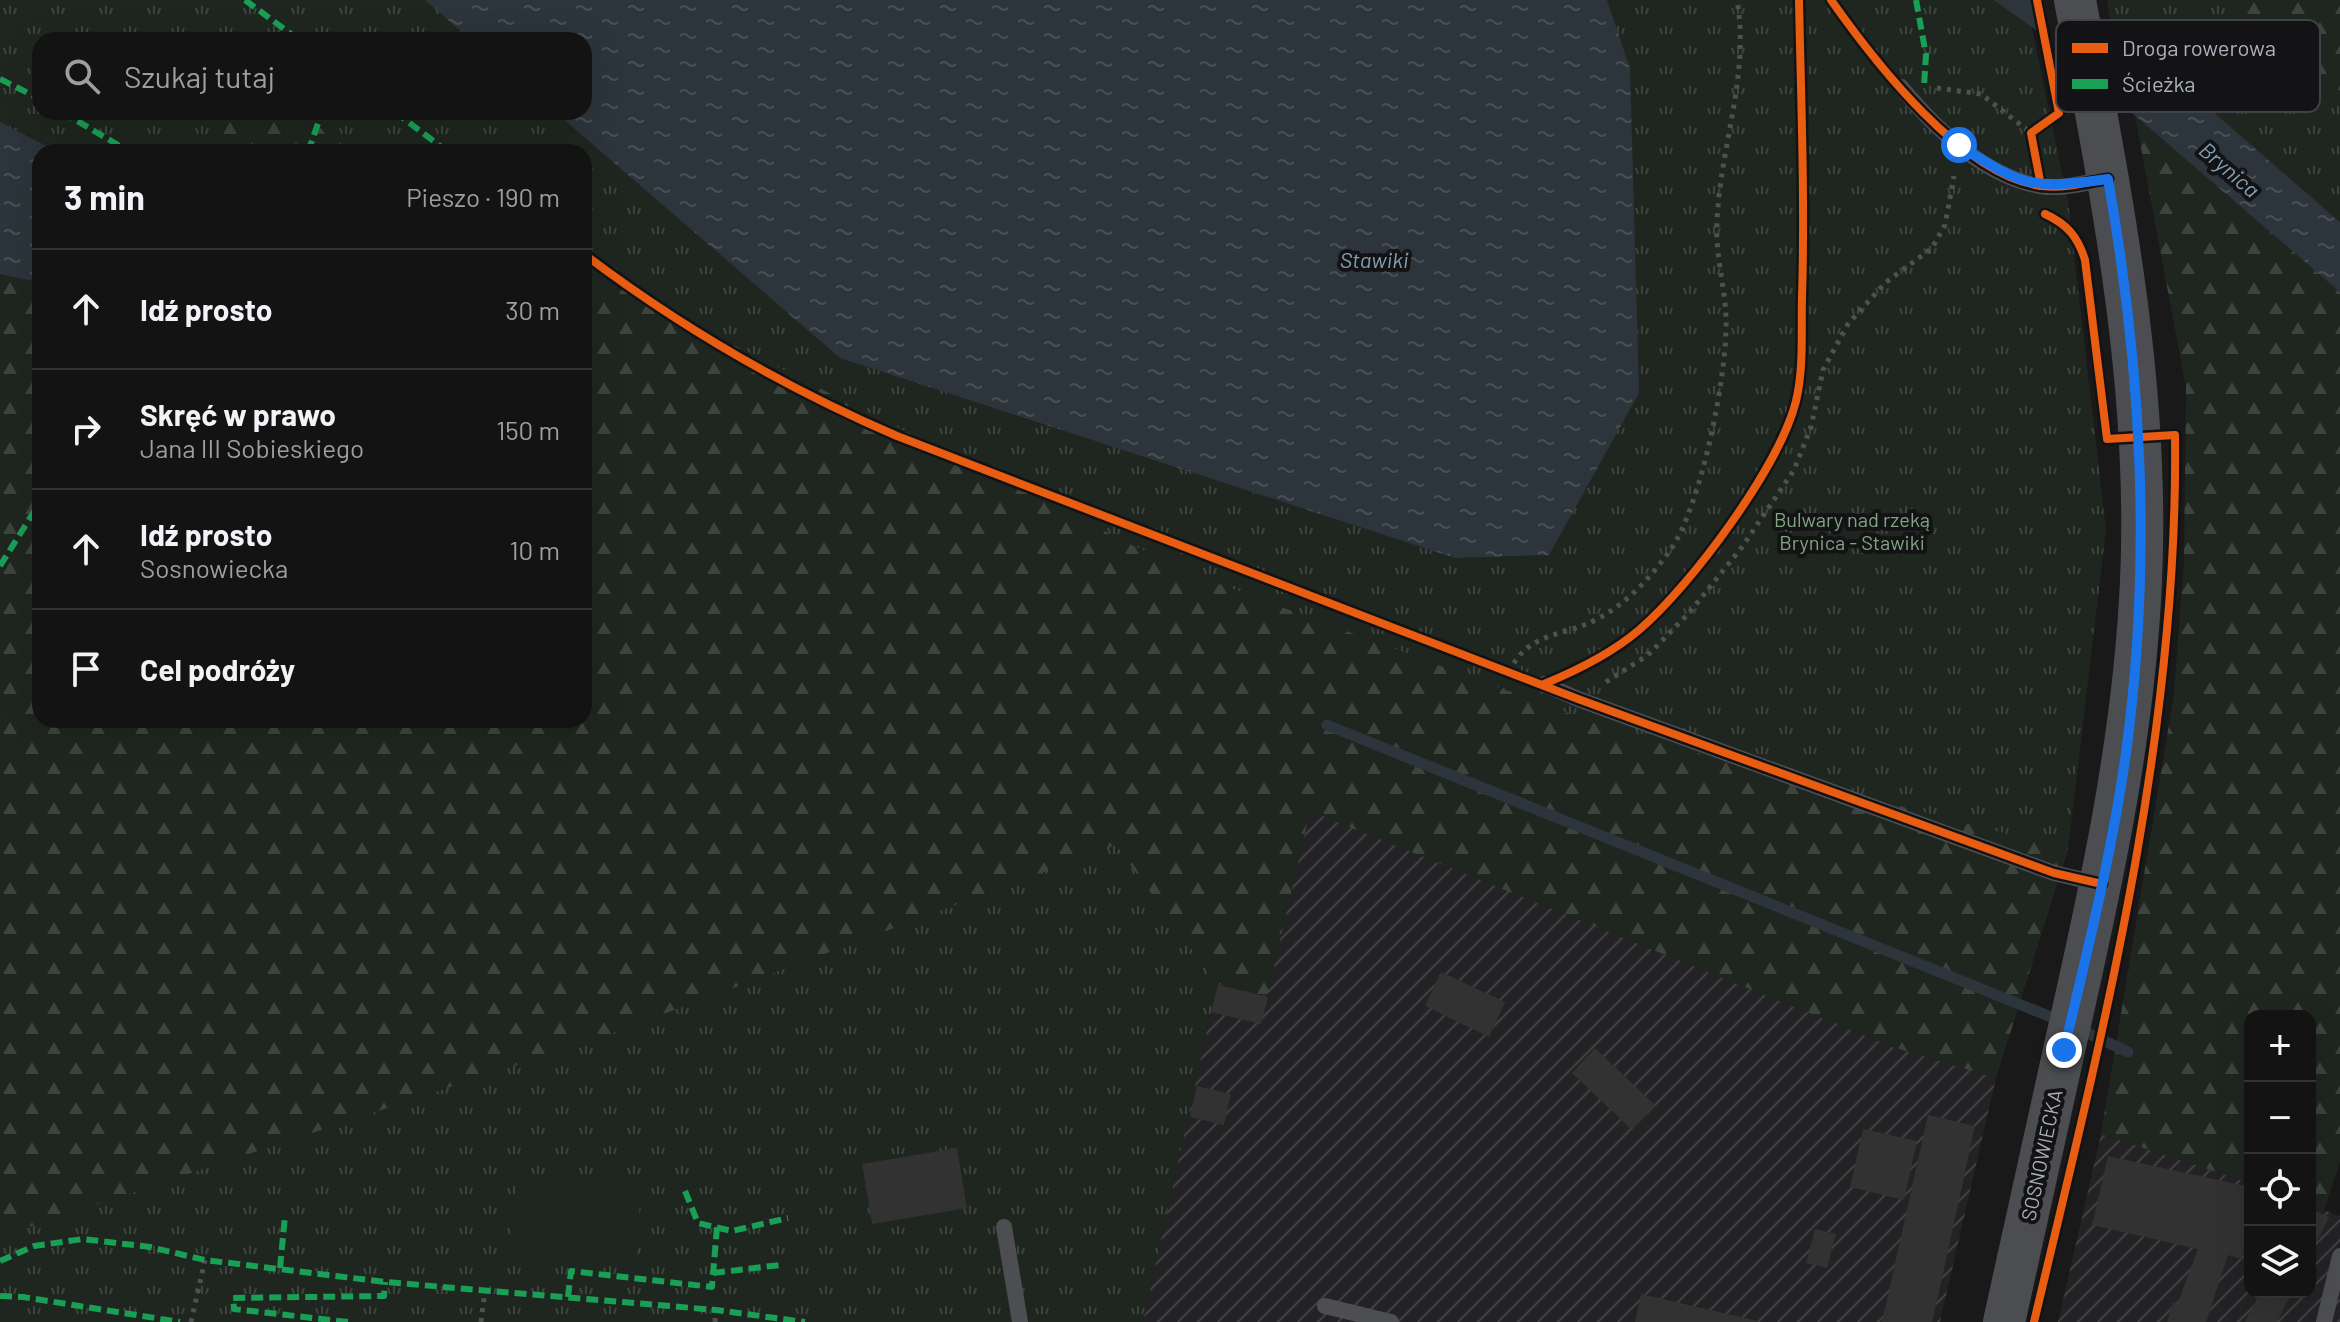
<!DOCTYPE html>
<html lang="pl">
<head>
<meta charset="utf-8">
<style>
  body { margin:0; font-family:Barlow,sans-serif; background:#202021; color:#f1f3f6 }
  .controls { position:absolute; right:24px; bottom:24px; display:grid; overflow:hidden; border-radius:16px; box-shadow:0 8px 32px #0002 }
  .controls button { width:72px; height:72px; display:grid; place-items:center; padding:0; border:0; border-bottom:2px solid #323233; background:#131313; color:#f1f3f6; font:40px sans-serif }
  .stop { position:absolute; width:24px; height:24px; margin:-18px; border:6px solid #1a73e8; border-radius:50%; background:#fff }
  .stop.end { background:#1a73e8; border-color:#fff; box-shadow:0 2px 8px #0008 }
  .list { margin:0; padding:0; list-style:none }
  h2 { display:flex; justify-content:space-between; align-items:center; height:104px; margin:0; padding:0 32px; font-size:34px }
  h2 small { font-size:26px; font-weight:400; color:#9d9ea0 }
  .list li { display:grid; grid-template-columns:52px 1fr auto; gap:24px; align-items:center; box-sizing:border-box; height:120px; padding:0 32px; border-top:2px solid #323233 }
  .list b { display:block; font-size:30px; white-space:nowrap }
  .list p { margin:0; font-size:26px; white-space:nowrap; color:#9d9ea0 }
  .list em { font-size:26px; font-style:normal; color:#9d9ea0 }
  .icon { flex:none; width:44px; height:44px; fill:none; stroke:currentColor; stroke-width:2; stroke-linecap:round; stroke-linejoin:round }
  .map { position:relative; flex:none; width:2340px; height:1322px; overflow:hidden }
  .search { position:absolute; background:#131313; box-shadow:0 8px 32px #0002; left:32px; top:32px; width:560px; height:88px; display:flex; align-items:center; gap:20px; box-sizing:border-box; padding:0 28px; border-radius:24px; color:#9d9ea0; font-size:30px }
  .panel { position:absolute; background:#131313; box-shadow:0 8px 32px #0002; left:32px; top:144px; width:560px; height:584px; border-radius:24px }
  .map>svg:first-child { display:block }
  .industrial { fill:url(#industrial-furrows) }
  .grass { fill:url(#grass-tufts) }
  .forest { fill:url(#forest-firs) }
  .pitch { fill:#1f261f }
  .water { fill:url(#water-ripples) }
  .pier { fill:#191919 }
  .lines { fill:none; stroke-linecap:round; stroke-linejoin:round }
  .stream { stroke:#2c353b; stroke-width:11 }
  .building { fill:#323233 }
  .path { stroke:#4f5054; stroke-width:5; stroke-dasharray:4 6; stroke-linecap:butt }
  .lane { stroke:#4d4e52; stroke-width:16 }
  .secondary { stroke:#4c4d50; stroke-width:42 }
  .tram { stroke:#4d4e51; stroke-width:2 }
  .quiet { stroke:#1a9f57; stroke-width:6; stroke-dasharray:12 6; stroke-linecap:butt }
  .cycleway-casing { stroke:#131315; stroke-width:13 }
  .cycleway { stroke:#e95d12; stroke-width:8 }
  .route { stroke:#1a73e8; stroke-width:10 }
  .labels { text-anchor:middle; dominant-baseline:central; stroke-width:8; stroke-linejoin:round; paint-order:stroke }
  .park-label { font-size:20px; fill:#81a481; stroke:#131315 }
  .street-label { font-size:20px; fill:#aab0ba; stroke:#131315 }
  .water-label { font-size:22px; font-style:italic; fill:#81a0b4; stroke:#131315 }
  .key { fill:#131315; stroke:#404247; stroke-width:2 }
  .key-label { font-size:22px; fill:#aab0ba }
</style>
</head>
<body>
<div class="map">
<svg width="2340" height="1322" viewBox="0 0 2340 1322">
  <defs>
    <pattern id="industrial-furrows" width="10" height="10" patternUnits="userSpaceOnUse" patternTransform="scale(2)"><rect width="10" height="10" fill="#232325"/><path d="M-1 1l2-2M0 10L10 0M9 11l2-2" fill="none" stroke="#404043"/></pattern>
    <pattern id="grass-tufts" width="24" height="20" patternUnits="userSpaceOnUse" patternTransform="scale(2)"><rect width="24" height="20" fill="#1f261f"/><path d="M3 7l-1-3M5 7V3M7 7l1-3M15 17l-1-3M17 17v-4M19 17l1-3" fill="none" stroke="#3d433d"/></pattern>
    <pattern id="forest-firs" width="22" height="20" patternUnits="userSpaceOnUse" patternTransform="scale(2)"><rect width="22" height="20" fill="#1f261f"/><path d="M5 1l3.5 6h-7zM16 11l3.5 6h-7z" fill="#3d433d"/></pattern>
    <pattern id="water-ripples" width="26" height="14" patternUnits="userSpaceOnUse" patternTransform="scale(2)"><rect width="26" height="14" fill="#2c353b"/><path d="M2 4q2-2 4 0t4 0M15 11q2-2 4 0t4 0" fill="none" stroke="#485055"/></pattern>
  </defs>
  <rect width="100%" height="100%" fill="#191919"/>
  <!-- industrial -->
  <g class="industrial">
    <path d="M1310,810L1893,1047L1996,1078L1940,1322H1143L1217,984L1267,995Z"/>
    <path d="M2101,1134L2250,1183V1292H2310V1205L2340,1216V1322H2058Z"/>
  </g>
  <!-- grass -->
  <g class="grass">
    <path d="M0,0H425L471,40H40V112H236L210,148L215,152H40V720H584L1014,588L1168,916L1217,984L1143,1322H0Z"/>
    <path d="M1607,0H2026L2068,201L2106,530L2068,850L1622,733L1184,571L584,270V152H364L291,112H555L840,358L1455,558L1548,555L1630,68Z"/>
    <path d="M2107,0H2228L2340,91V222L2111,25Z"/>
  </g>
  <!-- forest -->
  <g class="forest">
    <path d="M2228,0H2340V91L2236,6Z"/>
    <path d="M236,112H291L364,152H207Z"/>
    <path d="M2135,116L2340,292V1161L2324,1210L2310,1205V1016H2250V1183L2101,1134L2174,694L2184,560L2186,388Z"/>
    <path d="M584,270L1184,571L1622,733L2068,850L1996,1078L1893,1047L1310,811L1267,996L1217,984L1116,845L607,1035L2,1236L0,1240V274L40,281V720H584Z"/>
  </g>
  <!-- pitch -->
  <path class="pitch" d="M517,1173L642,1184L634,1265L508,1253Z"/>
  <!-- water -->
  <g class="water">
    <path d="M425,0H1607L1630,68L1639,393L1549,555L1455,558L840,358L555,112H584V40H471Z"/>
    <path d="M1994,0H2084L2340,222V292L2032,27Z"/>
    <path d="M0,122L58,152H40L38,282L0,274Z"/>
  </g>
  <!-- pier -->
  <path class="pier" d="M2032,0H2090L2110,18L2129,116L2040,39Z"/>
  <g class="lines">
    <!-- stream -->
    <g class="stream">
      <path d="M1327,725L2061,1021"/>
      <path d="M2077,1028L2128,1052"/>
    </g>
  </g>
  <!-- building -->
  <g class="building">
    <path d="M1441,972L1505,1002L1489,1037L1425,1006Z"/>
    <path d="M1218,985L1268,997L1261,1024L1211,1012Z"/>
    <path d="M1595,1048L1655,1105L1632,1130L1572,1073Z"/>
    <path d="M1197,1086L1231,1094L1224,1125L1190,1117Z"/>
    <path d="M1928,1115L1975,1126L1942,1279L1932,1322H1882Z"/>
    <path d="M1863,1129L1917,1141L1904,1200L1850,1187Z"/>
    <path d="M957,1148L967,1208L872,1224L862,1164Z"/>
    <path d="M2108,1156L2250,1187V1224L2242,1259L2228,1255L2206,1322H2167L2173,1302L2178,1303L2198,1249L2092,1225Z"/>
    <path d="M2310,1208L2329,1217L2310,1256Z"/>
    <path d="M1815,1229L1836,1234L1827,1268L1806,1263Z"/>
    <path d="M2260,1292H2292L2277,1322H2245Z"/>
    <path d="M1641,1294L1758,1321V1322H1635Z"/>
  </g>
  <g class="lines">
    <!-- path -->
    <g class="path">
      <path d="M1831,0L1885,67"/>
      <path d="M1937,88L1981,94L2031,133"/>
      <path d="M2035,158L2031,133L2057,114"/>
      <path d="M1509,672C1529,630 1563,638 1599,618C1627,603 1650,578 1669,552C1701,509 1728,372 1726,318C1725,286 1715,254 1717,222C1720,146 1750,76 1737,0"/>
      <path d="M1606,682L1648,655L1689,613L1742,547L1794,470L1811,427L1823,370L1848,324L1885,283L1932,248L1945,225L1954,176"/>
      <path d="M191,1322L205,1260"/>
      <path d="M481,1322L485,1290"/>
      <path d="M715,1322L716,1310"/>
    </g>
    <!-- lane -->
    <g class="lane">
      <path d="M1901,87C1935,128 1985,177 2040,186C2063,190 2086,182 2108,179"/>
      <path d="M1544,684L1578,699L2054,873L2100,884"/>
      <path d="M1004,1227L1020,1322"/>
      <path d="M1325,1306L1391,1322"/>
      <path d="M2324,1322L2340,1256"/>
    </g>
    <!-- secondary -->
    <path class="secondary" d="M2004,1322C2024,1230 2044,1138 2065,1046C2100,892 2134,739 2141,581C2150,384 2111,193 2075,0"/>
    <!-- tram -->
    <g class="tram">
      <path d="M1996,1322C2021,1210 2046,1098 2070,986C2103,838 2133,693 2135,541C2137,357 2100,179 2067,0"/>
      <path d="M2013,1322C2037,1215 2060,1107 2084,1000C2118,848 2147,703 2151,547C2155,362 2117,181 2083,0"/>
    </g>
    <!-- quiet -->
    <g class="quiet">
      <path d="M245,0L299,40"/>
      <path d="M1916,0L1926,55L1924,86"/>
      <path d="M0,79L40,99"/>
      <path d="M62,112L130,152"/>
      <path d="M395,112L448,152"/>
      <path d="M308,152L322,112"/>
      <path d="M0,566L40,502"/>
      <path d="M685,1191L698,1223L732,1231L788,1218"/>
      <path d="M0,1261L34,1246L83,1239L150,1247L205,1260L385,1282L716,1310L805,1322"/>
      <path d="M280,1268L285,1216"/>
      <path d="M713,1273L780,1265"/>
      <path d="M0,1296L23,1297L180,1322"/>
      <path d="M568,1297L571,1271L712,1287L717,1227"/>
      <path d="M348,1322L234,1309L233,1298L384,1296L385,1282"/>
    </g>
    <!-- cycleway casing -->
    <g class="cycleway-casing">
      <g id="cycleway">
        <path d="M1831,0C1874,61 1963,177 2042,186C2065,189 2086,182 2108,179"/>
        <path d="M2037,0L2059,113L2031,133L2041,186"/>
        <path d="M584,254C679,326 788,389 897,436L1578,699L2054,873L2102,884"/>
        <path d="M1544,684C1578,670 1611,654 1639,630C1690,587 1780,466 1796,401C1804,368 1801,331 1802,298C1805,199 1801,99 1799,0"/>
        <path d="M2034,1322C2103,1033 2179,733 2175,435L2107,439L2085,260C2078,237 2067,224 2045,214"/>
      </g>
    </g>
    <!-- cycleway -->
    <use href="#cycleway" class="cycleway"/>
  </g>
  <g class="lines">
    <!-- route -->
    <path class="route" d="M1959,145C2025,188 2032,189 2108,179C2142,371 2152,560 2126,753C2112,853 2087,952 2064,1050"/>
  </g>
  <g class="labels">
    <!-- park labels -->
    <g class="park-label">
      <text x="1852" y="519">Bulwary nad rzeką<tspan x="1852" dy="23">Brynica - Stawiki</tspan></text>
    </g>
    <!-- street labels -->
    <g class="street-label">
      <text transform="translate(2041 1155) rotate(-78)">SOSNOWIECKA</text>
    </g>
    <!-- water labels -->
    <g class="water-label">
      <text transform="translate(2230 169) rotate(41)">Brynica</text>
      <text x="1374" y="259">Stawiki</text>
    </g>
  </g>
  <!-- legend -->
  <rect x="2056" y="20" width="264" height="92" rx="12" class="key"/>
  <rect x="2072" y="43" width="36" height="10" fill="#e95d12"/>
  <rect x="2072" y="79" width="36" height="10" fill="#1a9f57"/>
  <g class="key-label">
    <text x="2122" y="56">Droga rowerowa</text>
    <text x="2122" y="92">Ścieżka</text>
  </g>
</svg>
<div class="controls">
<button>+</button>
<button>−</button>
<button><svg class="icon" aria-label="locate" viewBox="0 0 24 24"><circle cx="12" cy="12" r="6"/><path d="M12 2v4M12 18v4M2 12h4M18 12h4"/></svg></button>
<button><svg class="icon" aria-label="layers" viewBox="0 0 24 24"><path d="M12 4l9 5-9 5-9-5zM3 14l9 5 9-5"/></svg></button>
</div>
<div class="stop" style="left:1959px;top:145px"></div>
<div class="stop end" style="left:2064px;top:1050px"></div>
<div class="search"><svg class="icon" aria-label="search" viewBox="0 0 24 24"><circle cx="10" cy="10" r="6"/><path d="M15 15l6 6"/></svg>Szukaj tutaj</div>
<section class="panel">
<h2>3 min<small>Pieszo · 190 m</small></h2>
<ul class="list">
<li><svg class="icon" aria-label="ahead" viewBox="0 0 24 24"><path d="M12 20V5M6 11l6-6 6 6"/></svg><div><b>Idź prosto</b></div><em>30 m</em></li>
<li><svg class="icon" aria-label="right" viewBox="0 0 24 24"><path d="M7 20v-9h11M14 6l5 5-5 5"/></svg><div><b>Skręć w prawo</b><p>Jana III Sobieskiego</p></div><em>150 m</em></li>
<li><svg class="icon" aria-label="ahead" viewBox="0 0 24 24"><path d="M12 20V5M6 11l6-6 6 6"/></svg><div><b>Idź prosto</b><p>Sosnowiecka</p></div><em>10 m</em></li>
<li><svg class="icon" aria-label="arrive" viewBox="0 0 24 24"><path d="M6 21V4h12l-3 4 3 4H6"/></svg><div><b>Cel podróży</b></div></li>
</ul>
</section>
</div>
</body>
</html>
